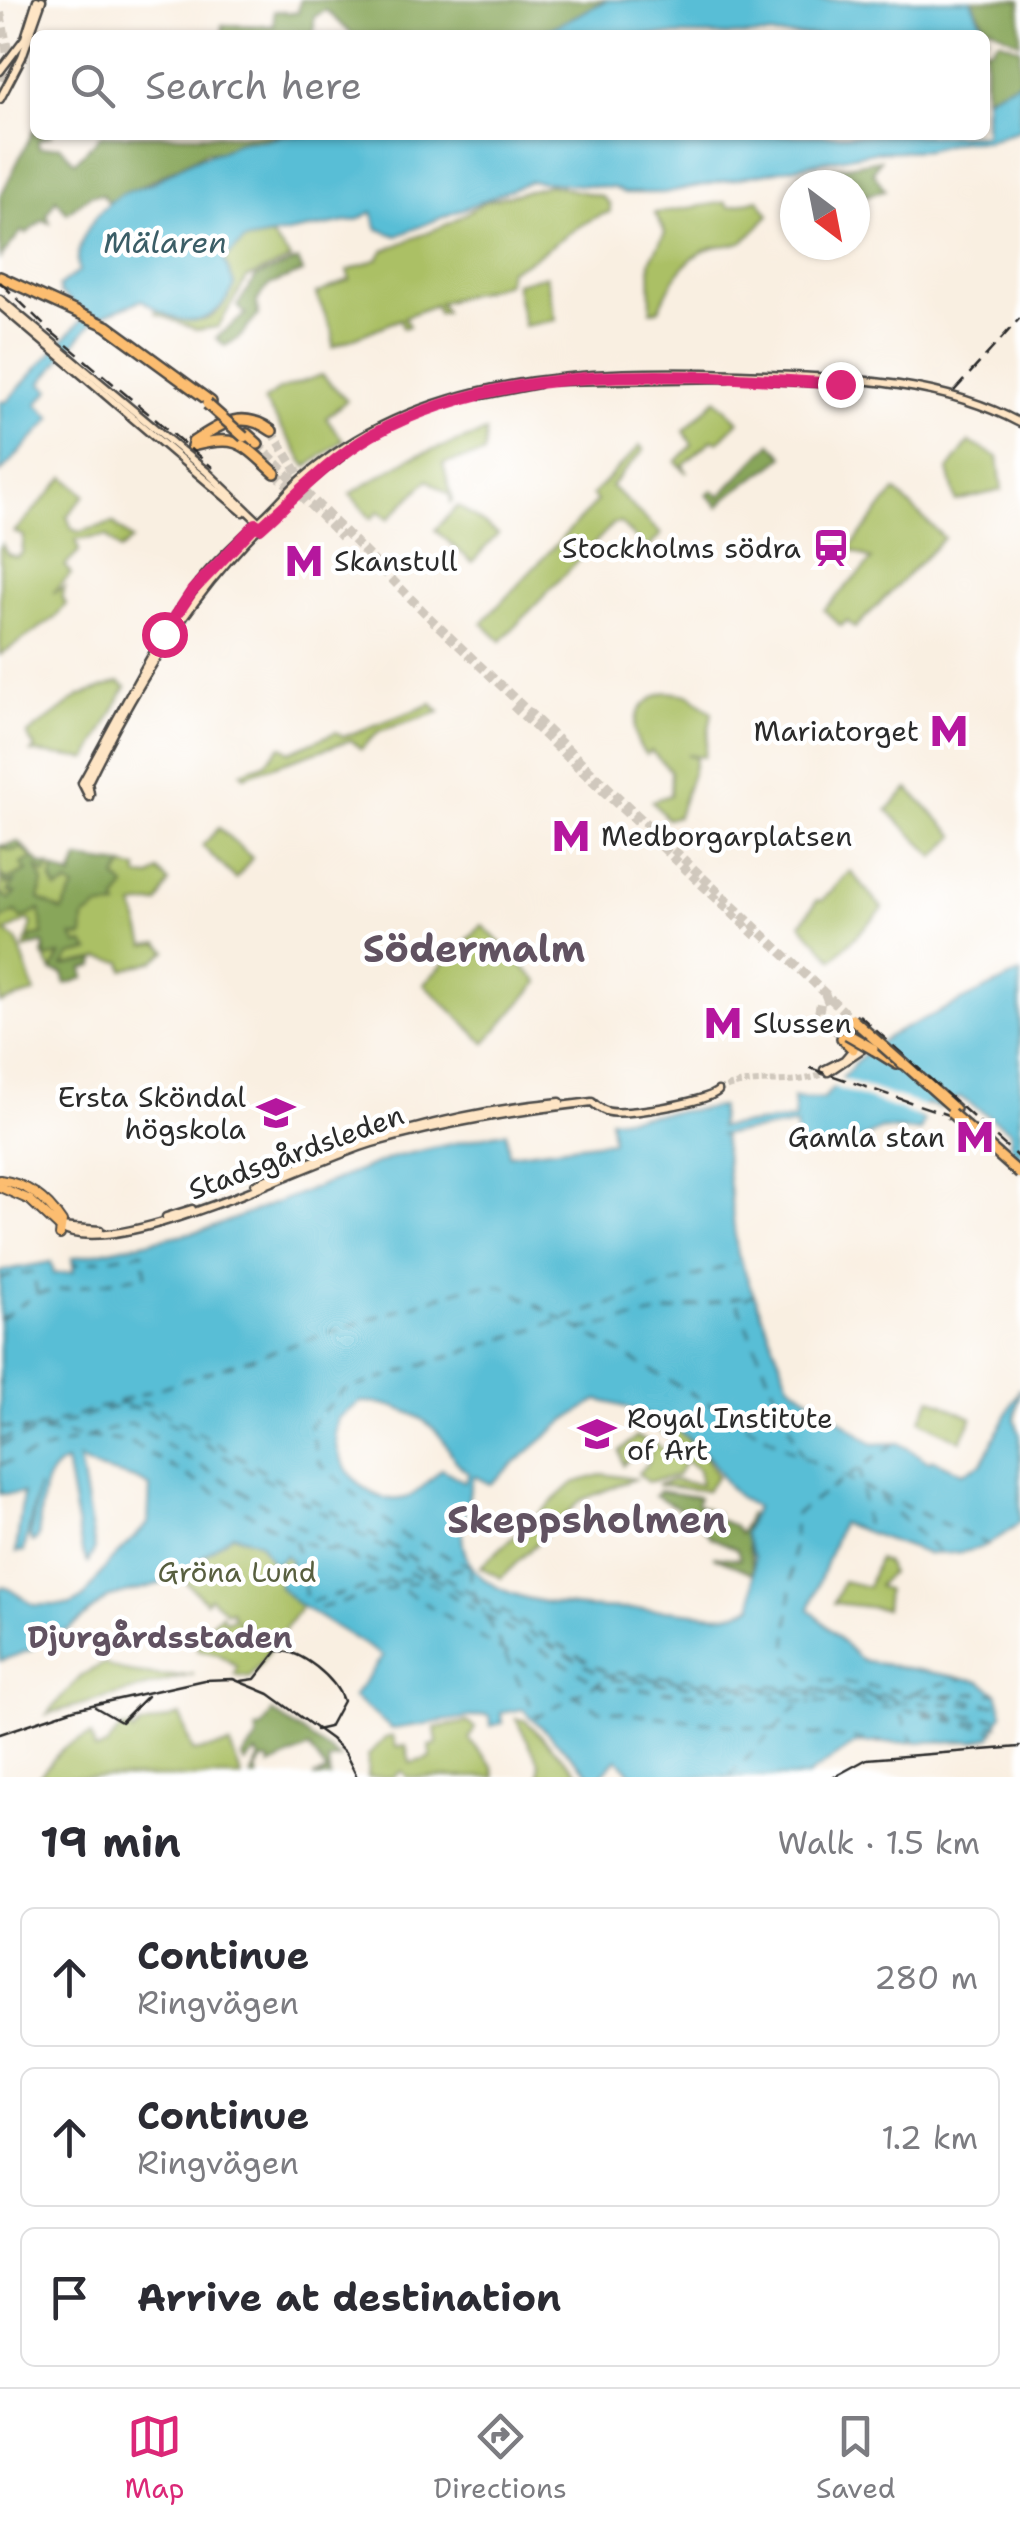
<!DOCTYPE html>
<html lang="en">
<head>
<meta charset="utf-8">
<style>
  body { margin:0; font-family:"Shantell Sans",sans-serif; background:#f7f7f7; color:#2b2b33 }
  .compass { position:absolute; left:780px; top:170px; width:90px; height:90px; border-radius:50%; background:#fff; box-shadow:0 2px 8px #0004; rotate:148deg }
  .stop { position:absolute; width:30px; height:30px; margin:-22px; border:8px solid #db2777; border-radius:50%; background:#fff }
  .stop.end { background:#db2777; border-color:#fff; box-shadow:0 2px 10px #0008 }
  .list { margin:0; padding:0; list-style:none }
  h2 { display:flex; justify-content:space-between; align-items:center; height:130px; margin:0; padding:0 40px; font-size:42px }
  h2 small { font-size:32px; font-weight:400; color:#7c7c81 }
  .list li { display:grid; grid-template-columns:65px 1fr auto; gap:30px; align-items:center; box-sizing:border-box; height:140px; margin:0 20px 20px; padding:0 20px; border:2px solid #e1e1e2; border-radius:15px }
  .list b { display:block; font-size:38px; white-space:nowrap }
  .list p { margin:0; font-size:32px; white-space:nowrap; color:#7c7c81 }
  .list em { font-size:32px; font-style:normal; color:#7c7c81 }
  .icon { flex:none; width:55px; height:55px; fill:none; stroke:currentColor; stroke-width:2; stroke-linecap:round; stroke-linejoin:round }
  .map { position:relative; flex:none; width:1020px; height:1777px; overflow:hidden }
  .search { position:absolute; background:#fff; box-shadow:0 2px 8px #0004; left:30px; right:30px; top:30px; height:110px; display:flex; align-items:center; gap:25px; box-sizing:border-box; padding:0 35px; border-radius:15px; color:#7c7c81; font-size:38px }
  .sheet { height:610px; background:#fff }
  nav { display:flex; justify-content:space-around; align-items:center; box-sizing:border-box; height:140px; border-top:2px solid #e1e1e2; background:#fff; font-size:28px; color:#7c7c81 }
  nav a { display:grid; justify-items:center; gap:5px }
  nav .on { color:#db2777 }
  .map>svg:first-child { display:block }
  .green { fill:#abc065; stroke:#6b7648; stroke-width:2.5 }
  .forest { fill:#88a65a; stroke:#5a6842; stroke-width:2.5 }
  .water { fill:#58bed6; stroke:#427480; stroke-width:2.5; fill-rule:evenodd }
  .pier { fill:#f9efe1 }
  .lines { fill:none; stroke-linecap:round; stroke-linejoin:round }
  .ferry { stroke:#3b5e67; stroke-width:2.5; stroke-dasharray:12 10; stroke-linecap:butt }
  .secondary-tunnel { stroke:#d0c8bd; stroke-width:6; stroke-dasharray:6 3; stroke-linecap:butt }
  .trunk-tunnel { stroke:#d0c8bd; stroke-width:9; stroke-dasharray:9 4.5; stroke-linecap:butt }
  .motorway-tunnel { stroke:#d0c8bd; stroke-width:10; stroke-dasharray:10 5; stroke-linecap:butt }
  .secondary-casing { stroke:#4a4846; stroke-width:11 }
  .primary-casing { stroke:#4a4846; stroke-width:12 }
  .trunk-casing { stroke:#4a4846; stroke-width:14 }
  .secondary { stroke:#fee5c5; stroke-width:6 }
  .primary { stroke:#fcbd6f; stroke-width:8 }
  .trunk { stroke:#fcbd6f; stroke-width:9 }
  .tram { stroke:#2b2b2b; stroke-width:2.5 }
  .rail { stroke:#2b2b2b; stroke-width:2.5; stroke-dasharray:15 8; stroke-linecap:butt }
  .trunk-bridge-casing { stroke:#4a4846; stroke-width:14; stroke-linecap:butt }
  .trunk-bridge { stroke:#fcbd6f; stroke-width:9 }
  .route { stroke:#db2777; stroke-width:12 }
  .labels { text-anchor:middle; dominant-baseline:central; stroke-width:9; stroke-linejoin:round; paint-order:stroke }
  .poi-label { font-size:28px; fill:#2b2b2b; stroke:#fff; text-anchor:end }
  .street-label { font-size:28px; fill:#2b2b2b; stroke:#fff }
  .park-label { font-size:28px; fill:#585f3f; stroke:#fff }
  .water-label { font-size:30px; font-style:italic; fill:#3b5e67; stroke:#fff }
  .neighbourhood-label { font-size:30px; font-weight:bold; fill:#615261; stroke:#fff }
  .district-label { font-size:38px; font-weight:bold; fill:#615261; stroke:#fff }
</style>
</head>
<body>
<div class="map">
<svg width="1020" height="1777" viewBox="0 0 1020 1777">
  <rect width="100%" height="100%" fill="#fff"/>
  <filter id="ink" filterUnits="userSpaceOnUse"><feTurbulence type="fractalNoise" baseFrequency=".01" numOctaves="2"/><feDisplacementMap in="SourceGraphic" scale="20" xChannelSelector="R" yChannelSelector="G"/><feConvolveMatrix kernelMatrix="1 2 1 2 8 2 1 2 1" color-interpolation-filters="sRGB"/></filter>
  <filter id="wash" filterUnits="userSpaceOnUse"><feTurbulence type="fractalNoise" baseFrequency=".0048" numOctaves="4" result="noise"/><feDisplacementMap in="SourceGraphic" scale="40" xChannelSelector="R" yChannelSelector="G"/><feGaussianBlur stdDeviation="2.25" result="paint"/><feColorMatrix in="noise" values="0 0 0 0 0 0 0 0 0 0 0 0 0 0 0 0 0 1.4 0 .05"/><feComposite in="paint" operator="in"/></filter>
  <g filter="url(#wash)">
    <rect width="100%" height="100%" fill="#f9efe1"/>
    <!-- green -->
    <g class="green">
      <path d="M549,185L601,196L610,204V212C572,223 547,256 509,270L507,283L439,303L445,312L438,314L435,305L404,317L409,326L403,328L400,319L333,347V333L316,294L350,279L347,271L378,259L383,251L450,223L484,202Z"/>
      <path d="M758,199L769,215C757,225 756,234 741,242C733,246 720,245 710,248C682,259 670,284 659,310L651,312L650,261L665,233L655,213L726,202L729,207Z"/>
      <path d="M271,236L291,259L247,278L218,327L197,330L155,313L158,309C199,326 212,329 235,286L224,260L244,240Z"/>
      <path d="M546,276L556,320L524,326L515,283Z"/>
      <path d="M322,375L347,400L326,418L343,440L307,467L264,401L278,390Z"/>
      <path d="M716,399L739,421L718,442L713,439L683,465L687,473L676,462L692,445L684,431Z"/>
      <path d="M486,432L484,454L443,464L453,501L451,503L450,495L428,480L388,519L379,511L371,519L350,494L410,458Z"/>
      <path d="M969,442L998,457L1002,490L956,501L948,470Z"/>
      <path d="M640,446L644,450L611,486L661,534L647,550L620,523L613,524L501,641L482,623L597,501L592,495Z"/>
      <path d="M65,477L85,495L67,516L72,529L79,532L113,523L132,540L120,550L106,536L76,540L79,552L65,566L71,574L53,593L65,587L62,597L66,604L56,617L0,655V548L2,544L7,554L17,557L22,553L24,536L14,532Z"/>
      <path d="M895,491L944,538L855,628L847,621L841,626L824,610L872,560L849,549Z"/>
      <path d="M458,506L498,534L472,562L435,530Z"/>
      <path d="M119,682L126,687L88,759L31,752L35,748L27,735L79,696Z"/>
      <path d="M667,692L690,695L712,713L704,757L687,755L696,758L695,764L678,816L667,819L652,801L670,795L671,771L651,751L646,755C624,730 636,700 667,692Z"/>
      <path d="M432,704L440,712L379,731L361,749L351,740L244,776L241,772L264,764L281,746L290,752L336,732L343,737Z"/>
      <path d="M908,789L956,836L935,857L887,810Z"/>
      <path d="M219,828L252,858L236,879L202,846Z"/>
      <path d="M19,842L40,864L71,877L78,859L138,869V876L151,877L158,871L169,882L158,903L134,906L145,945L159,943L167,951L154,961L124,970L122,962L100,958L83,969L85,978L66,984L63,974L52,971L43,955L44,943L24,949L32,924L29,920L5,932L17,940L35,993L0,1003V846Z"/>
      <path d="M850,871L883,909L833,959L801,924L817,900L822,901Z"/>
      <path d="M482,925L539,982L485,1043L424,984Z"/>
      <path d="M931,1398L972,1418L961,1441L920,1420Z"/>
      <path d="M641,1413C674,1419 702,1449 717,1476L706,1491L657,1485L673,1480L701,1485L698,1469L685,1461L677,1476L647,1482L638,1473L648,1464L651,1449L637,1451L623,1465L620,1451L636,1437L654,1443L677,1459L682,1446L641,1417Z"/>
      <path d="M603,1474L634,1479L581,1500L501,1578L480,1567L573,1483Z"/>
      <path d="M233,1534L261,1543L280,1560L285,1554L292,1562L279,1586L302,1606L273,1645L238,1621L241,1632L270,1650L250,1678L235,1675L237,1666L218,1654L197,1650C200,1632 210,1623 222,1614L224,1621L234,1618L231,1610L227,1612L210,1597L206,1602L179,1575L206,1558L204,1551Z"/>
      <path d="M878,1559L887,1563L890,1573L878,1586L887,1591L885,1609L834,1603L843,1581L868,1587Z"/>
      <path d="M105,1663C114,1674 183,1679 194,1674L47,1714L82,1675Z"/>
      <path d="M180,1715L193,1752L230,1745L242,1777H38L63,1748L91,1735L95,1750L106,1747L120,1729L131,1728L133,1733L140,1726Z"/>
      <path d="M516,1719L525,1720L583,1777H540L539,1762Z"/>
      <path d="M467,1722L475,1728L469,1739L493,1767L495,1777H407L402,1771L392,1777H367L368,1756L385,1738L393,1736L396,1747L406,1745L410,1763L431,1758L430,1746L437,1744L435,1728Z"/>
    </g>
    <!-- forest -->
    <g class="forest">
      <path d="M300,0H607C581,12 561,25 534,35H353L326,10L314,17V35H223L222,25L274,26V11L298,13Z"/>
      <path d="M971,0H1020V43L985,24Z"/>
      <path d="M999,40L1020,48V81L985,97V48L991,49Z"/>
      <path d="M35,127V135H53L38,140L39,148L60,146L75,162L101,135H282L260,144L241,141L219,152H206L109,203L102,194L90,195L67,213L56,199L47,214L50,223L43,220L26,234L22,231L0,258V197Z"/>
      <path d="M880,160L873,172L885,190L855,199V185H834L826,178L797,181L801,174Z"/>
      <path d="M298,260L303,272L269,285L257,301L258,315L240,337L225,346L216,338L246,314L237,306L256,277Z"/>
      <path d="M771,443L784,456C768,472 727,491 719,507L707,495L712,490L720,496Z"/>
      <path d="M19,842L40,864L50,866L46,874L37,868L43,882L39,899L62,911L74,888L68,884L57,890L52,880L54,869L72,877L78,859L124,865L116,878L126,887L116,901L118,907L98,908L84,918L83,937L72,936L77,945L83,943L90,951L70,955L63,966L95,960L94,966L83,969L85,978L66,984L63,973L52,971L60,955L46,958L43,943L31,947L30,937L43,935L40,910L22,919L16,912L0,920V893L10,899L16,893L8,892L15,882L6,885L1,875L8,880L27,871L21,864L33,858L22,848L11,851L0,846Z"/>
      <path d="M659,1491L699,1497L697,1504L717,1514L713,1518L733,1525L740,1534L750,1513L745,1526L754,1574L713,1556L740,1559L737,1549L710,1537L695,1518L655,1495Z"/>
      <path d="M272,1712L340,1758L328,1761L330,1777H313L327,1772L309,1748L270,1766L269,1760H263L256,1770L258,1777H251L260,1758L256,1753L245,1763L242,1758L258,1738L256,1729L262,1728Z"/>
    </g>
    <!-- water -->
    <g class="water">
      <path d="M608,0H971L987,36L534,35C561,25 581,12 608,0Z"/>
      <path d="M1020,81V130L986,141H960L927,150L874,152L663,193H624L614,188L531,181L397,236L378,229L372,212L357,220L244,241L224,260L235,286C210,332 182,328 142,300L96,318L41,383L50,390L37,404L52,418L0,473V401L6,402L87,314L60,293L59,286L79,271C72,243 98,208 119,196C130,189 143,188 154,182C182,166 187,160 219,152C226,150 232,143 240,142C258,138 264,143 282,135H985V97Z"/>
      <path d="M1020,973V1171L1010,1146L1011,1131L960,1097L940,1108L926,1104L918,1116L924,1121L920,1131L882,1129L841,1149L797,1144L796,1125L719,1135L723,1136L737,1252L789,1383L873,1444L899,1443L929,1462L932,1459L962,1473L982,1463L1020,1388L1015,1419L1020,1437V1522C987,1549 974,1554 928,1554L841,1523L809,1609L861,1660L980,1681L997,1693L1003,1712L991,1736L976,1741L856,1743L806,1777H635L617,1759L599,1777H593L523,1709L501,1713L502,1723L491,1726L490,1716L484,1715L392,1729L353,1697L383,1656L295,1602L279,1586L278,1574L291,1562L286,1555L273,1565L260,1543L233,1534L170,1581L107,1598L68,1630L55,1632L47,1627L33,1649L0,1661V1589L4,1586L34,1605H71L84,1597L111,1560L148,1524L150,1487C130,1472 96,1474 79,1459L95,1549L88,1562L82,1551L66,1462C39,1470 42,1510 38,1538L33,1542L30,1537L38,1486L24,1551L16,1552L23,1493L0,1494V1271L51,1262L54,1274L74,1272L72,1258L208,1229L394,1157L494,1134L506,1132L509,1154L612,1141L610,1119L720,1107L719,1127L795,1119L793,1098L823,1099L863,1055L889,1036ZM598,1400C640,1410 672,1420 703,1451C725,1474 722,1491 756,1507L744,1533L754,1556L753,1605C727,1623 693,1611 663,1610C598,1607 435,1616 466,1510C470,1497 469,1484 474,1476L490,1484L566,1420ZM361,1402C387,1401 425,1415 440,1436C452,1451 453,1463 469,1473L465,1482L442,1469C431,1478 417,1495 405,1498C368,1508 325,1459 338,1418Z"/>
    </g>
    <!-- pier -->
    <path class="pier" d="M838,1077L854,1083L943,1112L928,1109L924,1116L928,1120L830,1086Z"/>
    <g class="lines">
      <!-- ferry -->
      <g class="ferry">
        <path d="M0,1278L33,1272L37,1294L0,1319"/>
        <path d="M37,1294L146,1275L143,1252L73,1265"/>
        <path d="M580,1330L754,1294L737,1303L802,1455"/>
        <path d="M117,1404L148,1403L606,1672L895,1696L997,1693"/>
        <path d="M0,1427L130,1442L294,1540L420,1576L603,1687L894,1708L1000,1726"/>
        <path d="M35,1429L471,1286H503L803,1457L873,1492L941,1554"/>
        <path d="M0,1440L27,1431"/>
        <path d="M894,1444L795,1514L787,1655L809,1678L923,1694"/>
        <path d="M0,1445L111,1408H143L602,1675L894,1699L914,1742"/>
        <path d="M0,1465L131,1423L341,1552"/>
        <path d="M860,1469L866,1532"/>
        <path d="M879,1494L989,1545"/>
        <path d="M295,1541L307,1602L420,1576"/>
        <path d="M348,1556L599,1710L882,1742"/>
        <path d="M470,1566L404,1537L319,1463L310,1425L343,1391L736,1263"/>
        <path d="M470,1568L472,1589L484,1612"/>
        <path d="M428,1574L469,1567"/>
        <path d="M320,1608L426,1579"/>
        <path d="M487,1619L502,1648"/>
        <path d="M505,1655L537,1717L605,1679L894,1702L1003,1705"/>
        <path d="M916,1691L964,1678"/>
        <path d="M941,1696L987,1703"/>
        <path d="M920,1710L1002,1719"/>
        <path d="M924,1715L996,1731"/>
        <path d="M729,1777L794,1709L812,1702"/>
      </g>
    </g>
  </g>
  <g filter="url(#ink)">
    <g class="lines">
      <!-- secondary-tunnel -->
      <path class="secondary-tunnel" d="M718,1091C752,1074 792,1089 828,1072"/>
      <!-- trunk-tunnel -->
      <g class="trunk-tunnel">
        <path d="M272,431L306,486"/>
        <path d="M258,444L433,621L852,1019"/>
        <path d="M275,473L295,492"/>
        <path d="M300,495L342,537"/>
        <path d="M513,706L636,822"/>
        <path d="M662,847L756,936"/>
        <path d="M831,997L821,1001L819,1011L842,1038"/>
      </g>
      <!-- motorway-tunnel -->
      <path class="motorway-tunnel" d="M0,13L9,61L0,90"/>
      <!-- secondary casing -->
      <g class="secondary-casing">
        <g id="secondary">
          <path d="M0,71L25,38L37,0"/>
          <path d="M0,99L22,57L42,0"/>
          <path d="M0,299L207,472L260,523"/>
          <path d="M0,305L243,512"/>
          <path d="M770,380L858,385"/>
          <path d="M555,381L728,378"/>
          <path d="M482,395L538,384"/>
          <path d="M90,794L88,782C152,651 223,543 343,455"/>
          <path d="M89,797L82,783C118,719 149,654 191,593C210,565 240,540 264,517C277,505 288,491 302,479C422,374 588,369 739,374C832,378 936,377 1020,423"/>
          <path d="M824,1070L844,1060L855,1047"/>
          <path d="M828,1072L870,1044"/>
          <path d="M255,1184C355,1142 451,1112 560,1102"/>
          <path d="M166,1217L192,1209"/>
          <path d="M59,1227C112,1264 310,1161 372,1143C445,1122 517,1111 592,1102C595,1105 602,1110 606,1111C622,1117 706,1102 718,1091"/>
          <path d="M59,1227L100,1230"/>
        </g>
      </g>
      <!-- primary casing -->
      <g class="primary-casing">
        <g id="primary">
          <path d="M0,1180C28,1184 47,1199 62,1222L60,1235"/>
          <path d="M0,1187L30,1200L59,1227"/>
        </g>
      </g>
      <!-- trunk casing -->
      <g class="trunk-casing">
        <g id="trunk">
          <path d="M0,277L107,326L211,402"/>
          <path d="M247,434L258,444"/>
          <path d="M193,442C220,425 242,408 272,431"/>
          <path d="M192,446C238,434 242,443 275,473"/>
          <path d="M842,1038L853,1049"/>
          <path d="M873,1049L897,1064"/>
          <path d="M901,1061L955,1109"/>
        </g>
      </g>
      <!-- secondary -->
      <use href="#secondary" class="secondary"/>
      <!-- primary -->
      <use href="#primary" class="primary"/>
      <!-- trunk -->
      <use href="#trunk" class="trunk"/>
      <!-- tram -->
      <g class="tram">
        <path d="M241,1681L255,1679L277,1651C301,1649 336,1679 343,1701L329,1727L316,1730"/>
        <path d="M95,1707L121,1722L147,1696"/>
        <path d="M0,1734L74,1709L204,1680L233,1679L269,1694L331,1739L345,1753L357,1777"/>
        <path d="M834,1777L867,1759L1020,1747"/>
      </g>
      <!-- rail -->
      <g class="rail">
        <path d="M0,282L47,328L213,468"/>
        <path d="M954,391L1020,318"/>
        <path d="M859,1015L1020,1159"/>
        <path d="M810,1068L951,1116"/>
      </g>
      <!-- trunk-bridge casing -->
      <g class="trunk-bridge-casing">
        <g id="trunk-bridge">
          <path d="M207,404L244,437"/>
          <path d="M852,1019L903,1064"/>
          <path d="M847,1034L873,1049"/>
          <path d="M951,1113L1020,1174"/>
        </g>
      </g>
      <!-- trunk-bridge -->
      <use href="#trunk-bridge" class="trunk-bridge"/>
    </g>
  </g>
  <g class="lines" filter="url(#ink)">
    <!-- route -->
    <path class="route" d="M164,634L192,591L256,524L260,528C297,495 329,460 372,435C511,358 687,375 840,384"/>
  </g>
  <!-- icons -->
  <defs>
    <g id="station-bare" transform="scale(3)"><path d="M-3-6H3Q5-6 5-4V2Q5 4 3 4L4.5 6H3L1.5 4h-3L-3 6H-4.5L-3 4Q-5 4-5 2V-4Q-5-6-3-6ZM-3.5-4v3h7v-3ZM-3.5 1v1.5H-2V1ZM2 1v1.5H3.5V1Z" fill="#b5179e" stroke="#fff" stroke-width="2.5" paint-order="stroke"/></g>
    <g id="metro-bare" transform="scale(3)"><path d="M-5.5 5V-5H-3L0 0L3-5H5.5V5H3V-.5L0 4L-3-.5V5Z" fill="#b5179e" stroke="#fff" stroke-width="2.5" paint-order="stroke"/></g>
    <g id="university-bare" transform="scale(3)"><path d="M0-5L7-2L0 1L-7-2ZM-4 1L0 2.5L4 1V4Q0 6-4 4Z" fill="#b5179e" stroke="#fff" stroke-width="2.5" paint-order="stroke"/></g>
  </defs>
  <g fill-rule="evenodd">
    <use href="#station-bare" x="831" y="548"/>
    <use href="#metro-bare" x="304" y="561"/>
    <use href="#metro-bare" x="949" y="731"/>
    <use href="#metro-bare" x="571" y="836"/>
    <use href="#metro-bare" x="723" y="1023"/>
    <use href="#university-bare" x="276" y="1113"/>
    <use href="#metro-bare" x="975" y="1137"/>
    <use href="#university-bare" x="597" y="1434"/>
  </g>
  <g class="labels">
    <!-- poi labels -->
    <g class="poi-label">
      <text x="801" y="548">Stockholms södra</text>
      <text x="334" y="561" text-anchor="start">Skanstull</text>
      <text x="919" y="731">Mariatorget</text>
      <text x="601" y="836" text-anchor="start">Medborgarplatsen</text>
      <text x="753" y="1023" text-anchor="start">Slussen</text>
      <text x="246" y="1097">Ersta Sköndal<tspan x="246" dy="32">högskola</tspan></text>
      <text x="945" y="1137">Gamla stan</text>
      <text x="627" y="1418" text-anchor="start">Royal Institute<tspan x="627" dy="32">of Art</tspan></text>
    </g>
    <!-- street labels -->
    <g class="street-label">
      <text transform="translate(296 1152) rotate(-20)">Stadsgårdsleden</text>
    </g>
    <!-- park labels -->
    <g class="park-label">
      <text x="237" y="1572">Gröna Lund</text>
    </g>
    <!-- water labels -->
    <g class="water-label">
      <text x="165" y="242">Mälaren</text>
    </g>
    <!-- neighbourhood labels -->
    <g class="neighbourhood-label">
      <text x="160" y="1637">Djurgårdsstaden</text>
    </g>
    <!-- district labels -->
    <g class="district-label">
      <text x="474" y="948">Södermalm</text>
      <text x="587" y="1519">Skeppsholmen</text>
    </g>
  </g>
</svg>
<svg class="compass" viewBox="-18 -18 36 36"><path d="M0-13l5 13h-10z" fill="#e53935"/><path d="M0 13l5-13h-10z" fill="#7c7c81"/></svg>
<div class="stop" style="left:164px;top:634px"></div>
<div class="stop end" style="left:840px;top:384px"></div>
<div class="search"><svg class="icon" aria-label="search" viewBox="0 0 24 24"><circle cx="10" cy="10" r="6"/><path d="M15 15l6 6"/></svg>Search here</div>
</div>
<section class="sheet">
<h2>19 min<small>Walk · 1.5 km</small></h2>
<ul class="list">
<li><svg class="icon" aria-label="ahead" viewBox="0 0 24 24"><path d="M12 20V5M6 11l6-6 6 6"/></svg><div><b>Continue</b><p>Ringvägen</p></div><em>280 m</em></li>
<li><svg class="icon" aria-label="ahead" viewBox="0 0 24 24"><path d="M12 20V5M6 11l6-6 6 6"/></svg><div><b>Continue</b><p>Ringvägen</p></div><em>1.2 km</em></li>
<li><svg class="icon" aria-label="arrive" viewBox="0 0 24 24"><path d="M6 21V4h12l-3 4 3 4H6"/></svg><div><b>Arrive at destination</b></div></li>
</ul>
</section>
<nav>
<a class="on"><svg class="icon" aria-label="map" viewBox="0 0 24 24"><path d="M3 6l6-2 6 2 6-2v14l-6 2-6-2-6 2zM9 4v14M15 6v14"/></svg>Map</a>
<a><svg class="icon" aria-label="directions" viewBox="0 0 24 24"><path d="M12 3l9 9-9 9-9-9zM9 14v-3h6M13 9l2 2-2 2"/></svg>Directions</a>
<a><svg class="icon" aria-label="saved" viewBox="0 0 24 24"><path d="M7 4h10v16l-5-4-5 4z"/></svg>Saved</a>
</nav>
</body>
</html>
